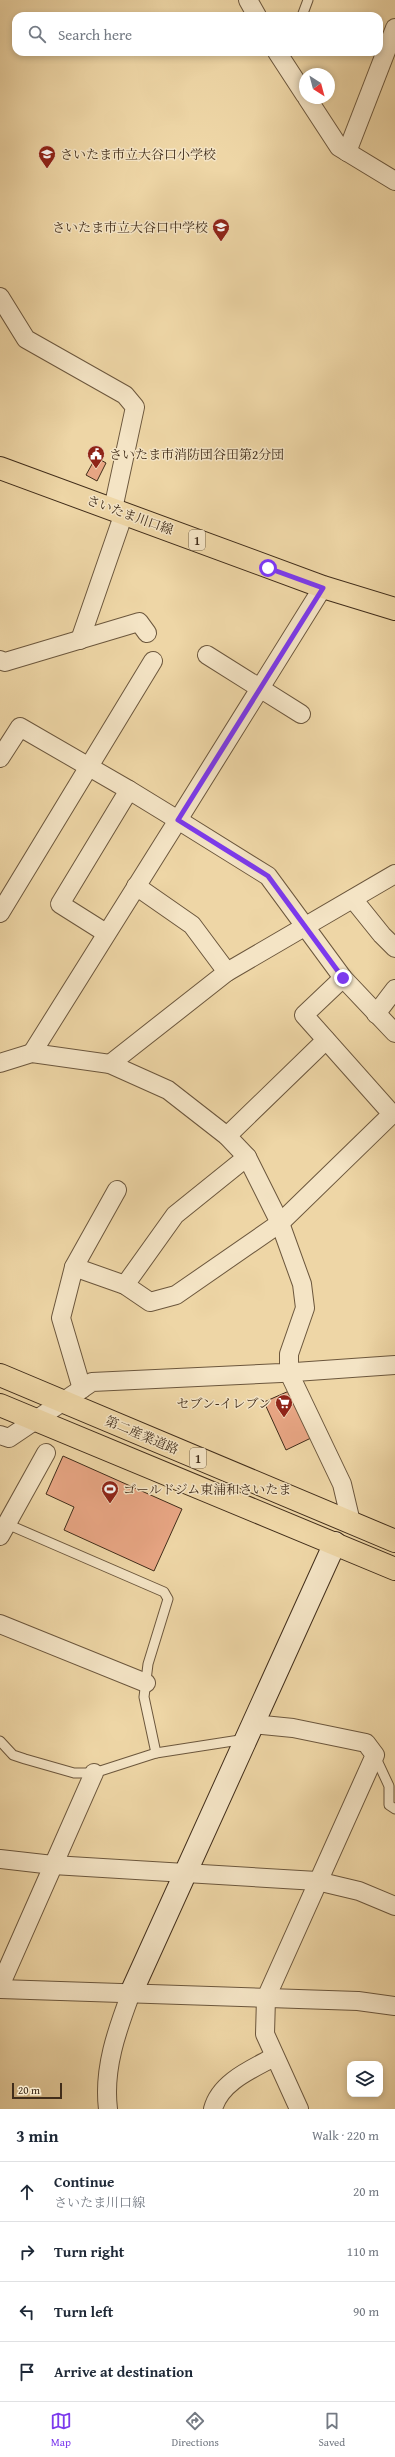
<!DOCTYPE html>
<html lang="en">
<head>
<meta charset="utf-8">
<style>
  body { margin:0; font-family:"Gentium Book Plus","Noto Serif JP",serif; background:#f2f2f3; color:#1f2937 }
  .controls { position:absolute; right:12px; bottom:12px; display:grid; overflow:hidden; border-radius:8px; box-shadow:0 2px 6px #0003 }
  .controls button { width:36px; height:36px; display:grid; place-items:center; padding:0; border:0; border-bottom:1px solid #e0e1e3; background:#fff; color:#1f2937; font:20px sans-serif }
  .compass { position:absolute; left:299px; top:68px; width:36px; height:36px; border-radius:50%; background:#fff; box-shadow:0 2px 6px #0003; rotate:144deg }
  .scale { position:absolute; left:12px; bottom:10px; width:50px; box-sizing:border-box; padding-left:4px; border:2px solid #412d1a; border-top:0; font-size:11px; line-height:14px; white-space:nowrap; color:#412d1a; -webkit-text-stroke:3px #f4e4c5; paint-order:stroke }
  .stop { position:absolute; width:12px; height:12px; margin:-9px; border:3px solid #7c3aed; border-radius:50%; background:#fff }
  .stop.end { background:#7c3aed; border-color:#fff; box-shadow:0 1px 4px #0008 }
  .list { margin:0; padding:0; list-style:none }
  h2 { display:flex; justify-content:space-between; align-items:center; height:52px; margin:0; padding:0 16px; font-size:17px }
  h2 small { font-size:13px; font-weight:400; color:#747a83 }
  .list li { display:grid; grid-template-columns:26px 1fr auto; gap:12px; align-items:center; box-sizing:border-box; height:60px; padding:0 16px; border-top:1px solid #e0e1e3 }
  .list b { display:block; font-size:15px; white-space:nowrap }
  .list p { margin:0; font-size:13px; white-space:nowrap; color:#747a83 }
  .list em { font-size:13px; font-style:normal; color:#747a83 }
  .icon { flex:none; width:22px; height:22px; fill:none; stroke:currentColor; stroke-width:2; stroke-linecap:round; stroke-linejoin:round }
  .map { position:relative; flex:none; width:395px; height:2109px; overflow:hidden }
  .search { position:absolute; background:#fff; box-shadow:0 2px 6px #0003; left:12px; right:12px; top:12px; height:44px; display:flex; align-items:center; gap:10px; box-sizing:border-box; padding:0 14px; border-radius:12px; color:#747a83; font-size:15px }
  .sheet { height:292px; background:#fff }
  nav { display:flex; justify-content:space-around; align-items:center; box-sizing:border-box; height:56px; border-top:1px solid #e0e1e3; background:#fff; font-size:11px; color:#747a83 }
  nav a { display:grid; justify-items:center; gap:2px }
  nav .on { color:#7c3aed }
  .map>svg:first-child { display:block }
  .building { fill:#e7a583; stroke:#412d1a }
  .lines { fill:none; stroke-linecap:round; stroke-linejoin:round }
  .lane-casing { stroke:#6c573d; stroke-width:11 }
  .street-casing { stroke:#6c573d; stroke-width:20 }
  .secondary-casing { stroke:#412d1a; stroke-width:24 }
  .primary-casing { stroke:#412d1a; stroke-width:24 }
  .lane { stroke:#f4e4c5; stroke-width:9 }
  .street { stroke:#f4e4c5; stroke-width:18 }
  .secondary { stroke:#f4e4c5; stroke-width:22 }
  .primary { stroke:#eed6a6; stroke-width:22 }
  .route { stroke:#7c3aed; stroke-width:5 }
  .labels { text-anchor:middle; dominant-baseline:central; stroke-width:3; stroke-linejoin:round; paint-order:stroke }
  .shield { fill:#f4e4c5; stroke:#77644d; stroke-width:1 }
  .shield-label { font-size:12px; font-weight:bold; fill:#412d1a }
  .poi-label { font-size:13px; fill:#412d1a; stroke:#f4e4c5; text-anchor:start }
  .street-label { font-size:13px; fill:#412d1a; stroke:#f4e4c5 }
</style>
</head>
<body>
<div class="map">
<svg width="395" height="2109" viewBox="0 0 395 2109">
  <rect width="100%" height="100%" fill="#eed6a6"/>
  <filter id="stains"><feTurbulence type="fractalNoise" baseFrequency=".005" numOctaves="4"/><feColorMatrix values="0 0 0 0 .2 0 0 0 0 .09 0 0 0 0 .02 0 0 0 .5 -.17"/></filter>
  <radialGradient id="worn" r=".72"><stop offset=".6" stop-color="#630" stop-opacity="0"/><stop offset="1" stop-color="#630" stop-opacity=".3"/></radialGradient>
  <!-- building -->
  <g class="building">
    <path d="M96,457L106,463L97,481L86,475Z"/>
    <path d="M289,1391L311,1438L286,1450L264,1402Z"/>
    <path d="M63,1456L182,1509L154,1571L64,1530L74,1507L46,1494Z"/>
  </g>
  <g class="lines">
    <!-- lane casing -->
    <g class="lane-casing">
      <g id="lane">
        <path d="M302,16L308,0"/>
        <path d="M7,1524L164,1592L168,1599L148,1664L144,1697L156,1753"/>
        <path d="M0,1741L13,1755L25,1759L74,1773H94L156,1753L246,1739"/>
        <path d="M375,1756L389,1786V1805L395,1809"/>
      </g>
    </g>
    <!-- street casing -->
    <g class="street-casing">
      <g id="street">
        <path d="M248,0L257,16"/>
        <path d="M277,52L305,95"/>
        <path d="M307,98L339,147L395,181"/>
        <path d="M347,152L395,28"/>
        <path d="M0,297L26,339L125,395L135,407L113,509"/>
        <path d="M80,640L124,513"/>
        <path d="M207,655L301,714"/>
        <path d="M0,660L5,662L139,622L147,633"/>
        <path d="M0,758L20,727L129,790L178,820L323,587"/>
        <path d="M136,886L192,925L227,972"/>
        <path d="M353,899L382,935L395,948"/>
        <path d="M0,913L153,661"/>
        <path d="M106,933L60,904L129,790"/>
        <path d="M376,1014L395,989"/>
        <path d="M32,1053L178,820L268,876L343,978L395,1033"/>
        <path d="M0,1063L32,1053L110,1064L168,1090L227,1136L247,1157L280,1223L302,1284L305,1308L289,1354V1373L342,1484L351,1522"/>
        <path d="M110,1064L227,972L395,874"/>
        <path d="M227,1136L326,1040"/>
        <path d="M74,1267L125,1285L150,1302L176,1295L280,1223L392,1114L304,1015L343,978"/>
        <path d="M125,1285L175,1215L247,1157"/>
        <path d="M82,1389L61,1318L74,1267L117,1190"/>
        <path d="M0,1435L9,1438L92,1382L281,1373L395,1365"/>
        <path d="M0,1536L46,1453"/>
        <path d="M0,1624L146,1683"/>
        <path d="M253,1724L293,1728L366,1743L375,1755L266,1998L265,2034L299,2109"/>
        <path d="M0,1859L53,1865L317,1881L359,1891L395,1906"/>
        <path d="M0,1986L94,1773"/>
        <path d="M0,1989L358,2001L395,2006"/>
        <path d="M108,2109C103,2069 117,2030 131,1993"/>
        <path d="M213,2109C220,2082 252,2069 274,2057"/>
      </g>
    </g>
    <!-- secondary casing -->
    <g class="secondary-casing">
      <path id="secondary" d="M131,1993L335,1543"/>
    </g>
    <!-- primary casing -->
    <g class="primary-casing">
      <g id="primary">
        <path d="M0,468L323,587L395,609"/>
        <path d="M0,1375L395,1541"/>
        <path d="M0,1405L395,1569"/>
      </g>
    </g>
    <!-- lane -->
    <use href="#lane" class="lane"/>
    <!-- street -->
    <use href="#street" class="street"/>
    <!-- secondary -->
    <use href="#secondary" class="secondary"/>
    <!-- primary -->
    <use href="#primary" class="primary"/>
  </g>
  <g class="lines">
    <!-- route -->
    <path class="route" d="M268,568L323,588L178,820L268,876L343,978"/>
  </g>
  <!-- icons -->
  <defs>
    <g id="school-pin" transform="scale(0.9)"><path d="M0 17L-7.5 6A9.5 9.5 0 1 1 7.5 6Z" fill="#8f2418" stroke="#f4e4c5"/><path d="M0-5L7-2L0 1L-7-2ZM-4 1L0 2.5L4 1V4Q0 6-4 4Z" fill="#fff"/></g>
    <g id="civic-pin" transform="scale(0.9)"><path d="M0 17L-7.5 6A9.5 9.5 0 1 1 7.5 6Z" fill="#8f2418" stroke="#f4e4c5"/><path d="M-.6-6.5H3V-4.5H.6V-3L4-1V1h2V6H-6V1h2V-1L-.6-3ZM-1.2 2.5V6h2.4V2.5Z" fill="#fff"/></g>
    <g id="supermarket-pin" transform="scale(0.9)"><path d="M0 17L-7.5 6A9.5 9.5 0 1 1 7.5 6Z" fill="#8f2418" stroke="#f4e4c5"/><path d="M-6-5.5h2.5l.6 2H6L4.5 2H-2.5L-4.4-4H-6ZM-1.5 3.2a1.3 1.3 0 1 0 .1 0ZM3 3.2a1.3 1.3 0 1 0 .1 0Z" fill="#fff"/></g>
    <g id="stadium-pin" transform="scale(0.9)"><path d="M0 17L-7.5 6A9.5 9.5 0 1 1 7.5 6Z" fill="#8f2418" stroke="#f4e4c5"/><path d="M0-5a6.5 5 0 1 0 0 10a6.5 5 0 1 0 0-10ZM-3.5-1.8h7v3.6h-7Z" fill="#fff"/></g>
  </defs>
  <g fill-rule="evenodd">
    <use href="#school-pin" x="47" y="154"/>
    <use href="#school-pin" x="221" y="227"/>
    <use href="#civic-pin" x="96" y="454"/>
    <use href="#supermarket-pin" x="284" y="1403"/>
    <use href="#stadium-pin" x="110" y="1489"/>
  </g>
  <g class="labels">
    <!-- shield labels -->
    <g class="shield">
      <rect x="189" y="530" width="16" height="20" rx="3"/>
      <rect x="190" y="1448" width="16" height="20" rx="3"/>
    </g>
    <g class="shield-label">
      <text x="197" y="540">1</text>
      <text x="198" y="1458">1</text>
    </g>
    <!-- poi labels -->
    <g class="poi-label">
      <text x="60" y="154">さいたま市立大谷口小学校</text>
      <text x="208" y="227" text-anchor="end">さいたま市立大谷口中学校</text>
      <text x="109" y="454">さいたま市消防団谷田第2分団</text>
      <text x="271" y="1403" text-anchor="end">セブン-イレブン</text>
      <text x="123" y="1489">ゴールドジム東浦和さいたま</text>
    </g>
    <!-- street labels -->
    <g class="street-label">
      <text transform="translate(130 515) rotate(20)">さいたま川口線</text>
      <text transform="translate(142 1435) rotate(23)">第二産業道路</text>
    </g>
  </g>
  <rect width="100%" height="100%" filter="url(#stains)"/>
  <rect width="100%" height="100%" fill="url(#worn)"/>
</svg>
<div class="controls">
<button><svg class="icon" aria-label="layers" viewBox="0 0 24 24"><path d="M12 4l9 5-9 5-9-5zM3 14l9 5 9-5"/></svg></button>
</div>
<svg class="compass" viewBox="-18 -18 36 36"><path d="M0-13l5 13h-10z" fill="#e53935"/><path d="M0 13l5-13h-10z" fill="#747a83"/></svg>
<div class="scale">20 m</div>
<div class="stop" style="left:268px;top:568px"></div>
<div class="stop end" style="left:343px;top:978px"></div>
<div class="search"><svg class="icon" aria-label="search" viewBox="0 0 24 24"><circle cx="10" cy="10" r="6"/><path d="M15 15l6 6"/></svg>Search here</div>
</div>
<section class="sheet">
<h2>3 min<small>Walk · 220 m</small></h2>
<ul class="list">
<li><svg class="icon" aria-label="ahead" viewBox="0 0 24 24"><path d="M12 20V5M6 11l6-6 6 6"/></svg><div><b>Continue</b><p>さいたま川口線</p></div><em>20 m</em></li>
<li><svg class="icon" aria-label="right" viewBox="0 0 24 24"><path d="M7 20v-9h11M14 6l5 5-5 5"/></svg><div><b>Turn right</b></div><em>110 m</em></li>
<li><svg class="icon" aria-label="left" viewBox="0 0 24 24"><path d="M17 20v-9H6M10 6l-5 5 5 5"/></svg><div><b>Turn left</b></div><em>90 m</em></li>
<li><svg class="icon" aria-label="arrive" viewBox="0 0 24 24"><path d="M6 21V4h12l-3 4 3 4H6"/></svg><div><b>Arrive at destination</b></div></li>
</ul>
</section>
<nav>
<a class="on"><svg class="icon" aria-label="map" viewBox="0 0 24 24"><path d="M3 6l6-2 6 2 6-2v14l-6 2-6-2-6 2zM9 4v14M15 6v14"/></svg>Map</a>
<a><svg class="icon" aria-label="directions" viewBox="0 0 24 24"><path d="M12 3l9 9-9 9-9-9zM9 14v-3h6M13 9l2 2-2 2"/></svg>Directions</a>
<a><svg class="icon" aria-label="saved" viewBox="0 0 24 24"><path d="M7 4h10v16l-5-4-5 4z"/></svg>Saved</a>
</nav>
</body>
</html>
